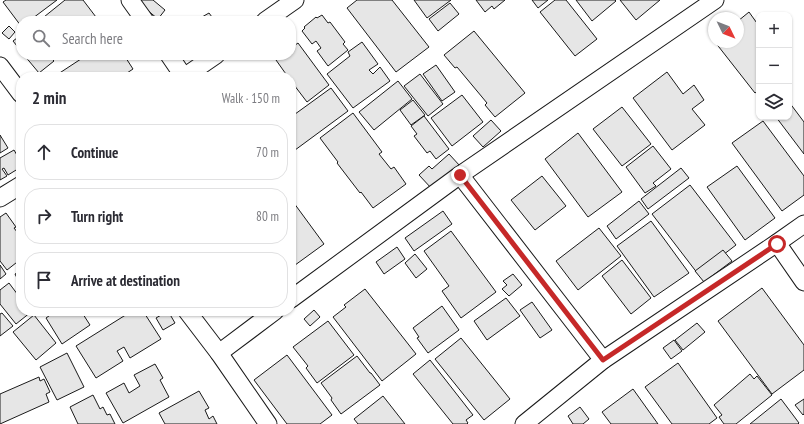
<!DOCTYPE html>
<html lang="en">
<head>
<meta charset="utf-8">
<style>
  body { margin:0; font-family:"PT Sans Narrow",sans-serif; background:#f2f2f3; color:#2b2b33 }
  .controls { position:absolute; right:12px; top:12px; display:grid; overflow:hidden; border-radius:8px; box-shadow:0 1px 3px #0004 }
  .controls button { width:36px; height:36px; display:grid; place-items:center; padding:0; border:0; border-bottom:1px solid #e1e1e2; background:#fff; color:#2b2b33; font:20px sans-serif }
  .compass { position:absolute; left:708px; top:12px; width:36px; height:36px; border-radius:50%; background:#fff; box-shadow:0 1px 3px #0004; rotate:133deg }
  .stop { position:absolute; width:12px; height:12px; margin:-9px; border:3px solid #c62828; border-radius:50%; background:#fff }
  .stop.end { background:#c62828; border-color:#fff; box-shadow:0 1px 4px #0008 }
  .list { margin:0; padding:0; list-style:none }
  h2 { display:flex; justify-content:space-between; align-items:center; height:52px; margin:0; padding:0 16px; font-size:17px }
  h2 small { font-size:13px; font-weight:400; color:#7c7c81 }
  .list li { display:grid; grid-template-columns:26px 1fr auto; gap:12px; align-items:center; box-sizing:border-box; height:56px; margin:0 8px 8px; padding:0 8px; border:1px solid #e1e1e2; border-radius:16px }
  .list b { display:block; font-size:15px; white-space:nowrap }
  .list em { font-size:13px; font-style:normal; color:#7c7c81 }
  .icon { flex:none; width:22px; height:22px; fill:none; stroke:currentColor; stroke-width:2; stroke-linecap:round; stroke-linejoin:round }
  .map { position:relative; flex:none; width:804px; height:424px; overflow:hidden }
  .search { position:absolute; background:#fff; box-shadow:0 1px 3px #0004; left:16px; top:16px; width:280px; height:44px; display:flex; align-items:center; gap:10px; box-sizing:border-box; padding:0 14px; border-radius:16px; color:#7c7c81; font-size:15px }
  .panel { position:absolute; background:#fff; box-shadow:0 1px 3px #0004; left:16px; top:72px; width:280px; height:244px; border-radius:16px }
  .map>svg:first-child { display:block }
  .building { fill:#e6e6e6; stroke:#1a1a1a }
  .lines { fill:none; stroke-linecap:round; stroke-linejoin:round }
  .minor-casing { stroke:#1a1a1a; stroke-width:19 }
  .minor { stroke:#fff; stroke-width:17 }
  .route { stroke:#c62828; stroke-width:5 }
</style>
</head>
<body>
<div class="map">
<svg width="804" height="424" viewBox="0 0 804 424">
  <rect width="100%" height="100%" fill="#fff"/>
  <!-- building -->
  <g class="building">
    <path d="M6,0H57L29,21H21V26L3,2Z"/>
    <path d="M65,0H83L99,21H39Z"/>
    <path d="M135,0H153L165,10L158,19Z"/>
    <path d="M357,0H392L429,47L396,72L347,8Z"/>
    <path d="M414,0H451L427,18Z"/>
    <path d="M476,0H505L494,9L492,6L485,12Z"/>
    <path d="M532,0H548L538,8Z"/>
    <path d="M555,0H566L597,39L575,56L540,12Z"/>
    <path d="M576,0H615L616,1L592,21Z"/>
    <path d="M620,0H660L636,20Z"/>
    <path d="M450,3L459,14L438,31L429,19Z"/>
    <path d="M749,12L759,26V90L755,93L715,42H738V21Z"/>
    <path d="M209,13L215,21H205L202,17Z"/>
    <path d="M322,15L328,23L330,22L345,42L343,44L348,50L328,66L317,51L321,48L316,41L312,44L302,31L305,28L304,27L316,17L317,18Z"/>
    <path d="M9,26L15,32L9,39L2,33Z"/>
    <path d="M474,31L525,93L495,117L485,105L487,103L457,67L455,68L444,55Z"/>
    <path d="M21,35V51L13,41Z"/>
    <path d="M362,42L378,64L369,70L373,74L380,67L390,81L353,108L327,74L350,56L348,52Z"/>
    <path d="M298,43L329,85L307,102L291,81V77H288L276,60L282,55H291V48Z"/>
    <path d="M24,55H57L52,59L54,61L39,73Z"/>
    <path d="M87,55H124L133,69L121,77H55V76Z"/>
    <path d="M436,65L455,92L442,101L423,74Z"/>
    <path d="M667,72L683,94L694,85L704,100L692,109L705,125L672,150L633,98Z"/>
    <path d="M420,74L443,104L428,116L404,86Z"/>
    <path d="M398,81L412,99L374,130L359,112Z"/>
    <path d="M331,88L348,111L291,153V117Z"/>
    <path d="M462,95L483,122L452,146L431,118Z"/>
    <path d="M413,100L425,115L411,125L400,110Z"/>
    <path d="M789,102L804,122V154L776,117H789Z"/>
    <path d="M622,107L651,144L622,166L593,129Z"/>
    <path d="M353,113L382,152L379,154L391,169L394,167L406,184L373,208L361,192L360,193L337,163L338,162L320,138Z"/>
    <path d="M424,116L449,149L436,159L430,151L427,153L414,136L417,134L411,126Z"/>
    <path d="M491,120L501,131L483,147L473,136Z"/>
    <path d="M763,121L804,176V195L782,211L732,143Z"/>
    <path d="M578,133L622,192L588,217L545,159Z"/>
    <path d="M0,135L8,148L0,153Z"/>
    <path d="M653,146L671,169L653,183L656,186L645,193L626,167Z"/>
    <path d="M14,150L21,162V167L8,175L4,168L2,169L7,176L0,180V158Z"/>
    <path d="M449,154L460,166L432,189L419,175L429,166L432,169Z"/>
    <path d="M737,166L775,218L745,240L707,187Z"/>
    <path d="M681,168L689,178L648,209L641,199Z"/>
    <path d="M542,176L566,206L535,230L511,200Z"/>
    <path d="M690,185L736,245L698,274L652,214Z"/>
    <path d="M291,199L324,244L291,268Z"/>
    <path d="M639,201L649,214L616,239L607,226Z"/>
    <path d="M443,211L452,224L414,251L405,238Z"/>
    <path d="M6,213L16,227L14,228L21,237V259L7,270L0,261V217Z"/>
    <path d="M651,221L689,273L654,297L617,246Z"/>
    <path d="M599,228L621,256L578,290L556,261Z"/>
    <path d="M451,231L496,292L461,318L442,291L449,286L424,251Z"/>
    <path d="M397,247L405,259L384,274L376,262Z"/>
    <path d="M723,250L732,261L704,282L695,271Z"/>
    <path d="M415,254L427,269L416,278L405,263Z"/>
    <path d="M622,260L651,298L631,314L602,276Z"/>
    <path d="M0,265L6,274L0,279Z"/>
    <path d="M21,271V286L15,274Z"/>
    <path d="M513,274L522,285L509,296L502,289L507,285L503,281Z"/>
    <path d="M9,283L21,299V311L31,312L16,324L0,304V290Z"/>
    <path d="M762,288L804,345V370L772,394L718,321Z"/>
    <path d="M365,289L416,354L382,381L333,317L346,307L344,305Z"/>
    <path d="M506,298L520,316L487,340L474,321Z"/>
    <path d="M532,302L552,330L540,338L520,310Z"/>
    <path d="M442,306L459,330L428,353L417,338L419,337L413,328Z"/>
    <path d="M314,310L320,317L310,326L304,319Z"/>
    <path d="M56,311H81L90,325L62,344L46,318Z"/>
    <path d="M132,311H143L161,339L130,358L124,347L117,351L123,361L96,378L76,346Z"/>
    <path d="M168,311L175,323L163,330L156,318Z"/>
    <path d="M2,313L13,326L0,336V314Z"/>
    <path d="M34,315L56,343L36,360L13,332Z"/>
    <path d="M328,321L354,355L317,383L306,368L308,366L293,347Z"/>
    <path d="M697,323L705,332L683,350L675,340Z"/>
    <path d="M461,338L510,399L484,420L435,359Z"/>
    <path d="M674,340L682,351L671,359L663,348Z"/>
    <path d="M67,353L84,387L57,400L40,367Z"/>
    <path d="M287,355L332,415L320,424H287L254,380Z"/>
    <path d="M357,356L370,373H371L380,385L341,414L331,400L332,398L321,383Z"/>
    <path d="M430,360L473,415L466,420L468,423L467,424H453L413,374Z"/>
    <path d="M678,363L717,418L709,424H672L645,387Z"/>
    <path d="M155,364L163,378L160,380L169,397L123,423L106,393L124,383L129,393L140,386L134,375Z"/>
    <path d="M750,374L754,379L757,376L772,395L736,424H724L719,417L722,415L714,405Z"/>
    <path d="M39,377L40,381L44,379L50,392L46,394L49,402L0,424V394Z"/>
    <path d="M633,389L658,424H611L602,412Z"/>
    <path d="M199,391L209,408L205,410L209,419L213,416L217,424H165L159,413Z"/>
    <path d="M93,395L100,409L103,407L107,415L110,414L115,424H78L70,407Z"/>
    <path d="M383,396L405,424H358L354,419Z"/>
    <path d="M781,399L799,423L798,424H750Z"/>
    <path d="M804,399V414L803,415L795,405Z"/>
    <path d="M580,407L589,419L583,424H573L568,416Z"/>
  </g>
  <g class="lines">
    <!-- minor casing -->
    <g class="minor-casing">
      <g id="minor">
        <path d="M130,0L145,21"/>
        <path d="M265,21L295,0"/>
        <path d="M169,55L184,77"/>
        <path d="M0,66L21,94"/>
        <path d="M184,77L216,55"/>
        <path d="M460,175L603,360"/>
        <path d="M0,198L21,185"/>
        <path d="M777,243L804,282"/>
        <path d="M291,299L460,175L715,0"/>
        <path d="M187,311L219,353L268,424"/>
        <path d="M219,353L275,311"/>
        <path d="M524,424L603,360L777,243L804,224"/>
      </g>
    </g>
    <!-- minor -->
    <use href="#minor" class="minor"/>
  </g>
  <g class="lines">
    <!-- route -->
    <path class="route" d="M460,175L603,360L777,244"/>
  </g>
</svg>
<div class="controls">
<button>+</button>
<button>−</button>
<button><svg class="icon" aria-label="layers" viewBox="0 0 24 24"><path d="M12 4l9 5-9 5-9-5zM3 14l9 5 9-5"/></svg></button>
</div>
<svg class="compass" viewBox="-18 -18 36 36"><path d="M0-13l5 13h-10z" fill="#e53935"/><path d="M0 13l5-13h-10z" fill="#7c7c81"/></svg>
<div class="stop" style="left:777px;top:244px"></div>
<div class="stop end" style="left:460px;top:175px"></div>
<div class="search"><svg class="icon" aria-label="search" viewBox="0 0 24 24"><circle cx="10" cy="10" r="6"/><path d="M15 15l6 6"/></svg>Search here</div>
<section class="panel">
<h2>2 min<small>Walk · 150 m</small></h2>
<ul class="list">
<li><svg class="icon" aria-label="ahead" viewBox="0 0 24 24"><path d="M12 20V5M6 11l6-6 6 6"/></svg><div><b>Continue</b></div><em>70 m</em></li>
<li><svg class="icon" aria-label="right" viewBox="0 0 24 24"><path d="M7 20v-9h11M14 6l5 5-5 5"/></svg><div><b>Turn right</b></div><em>80 m</em></li>
<li><svg class="icon" aria-label="arrive" viewBox="0 0 24 24"><path d="M6 21V4h12l-3 4 3 4H6"/></svg><div><b>Arrive at destination</b></div></li>
</ul>
</section>
</div>
</body>
</html>
